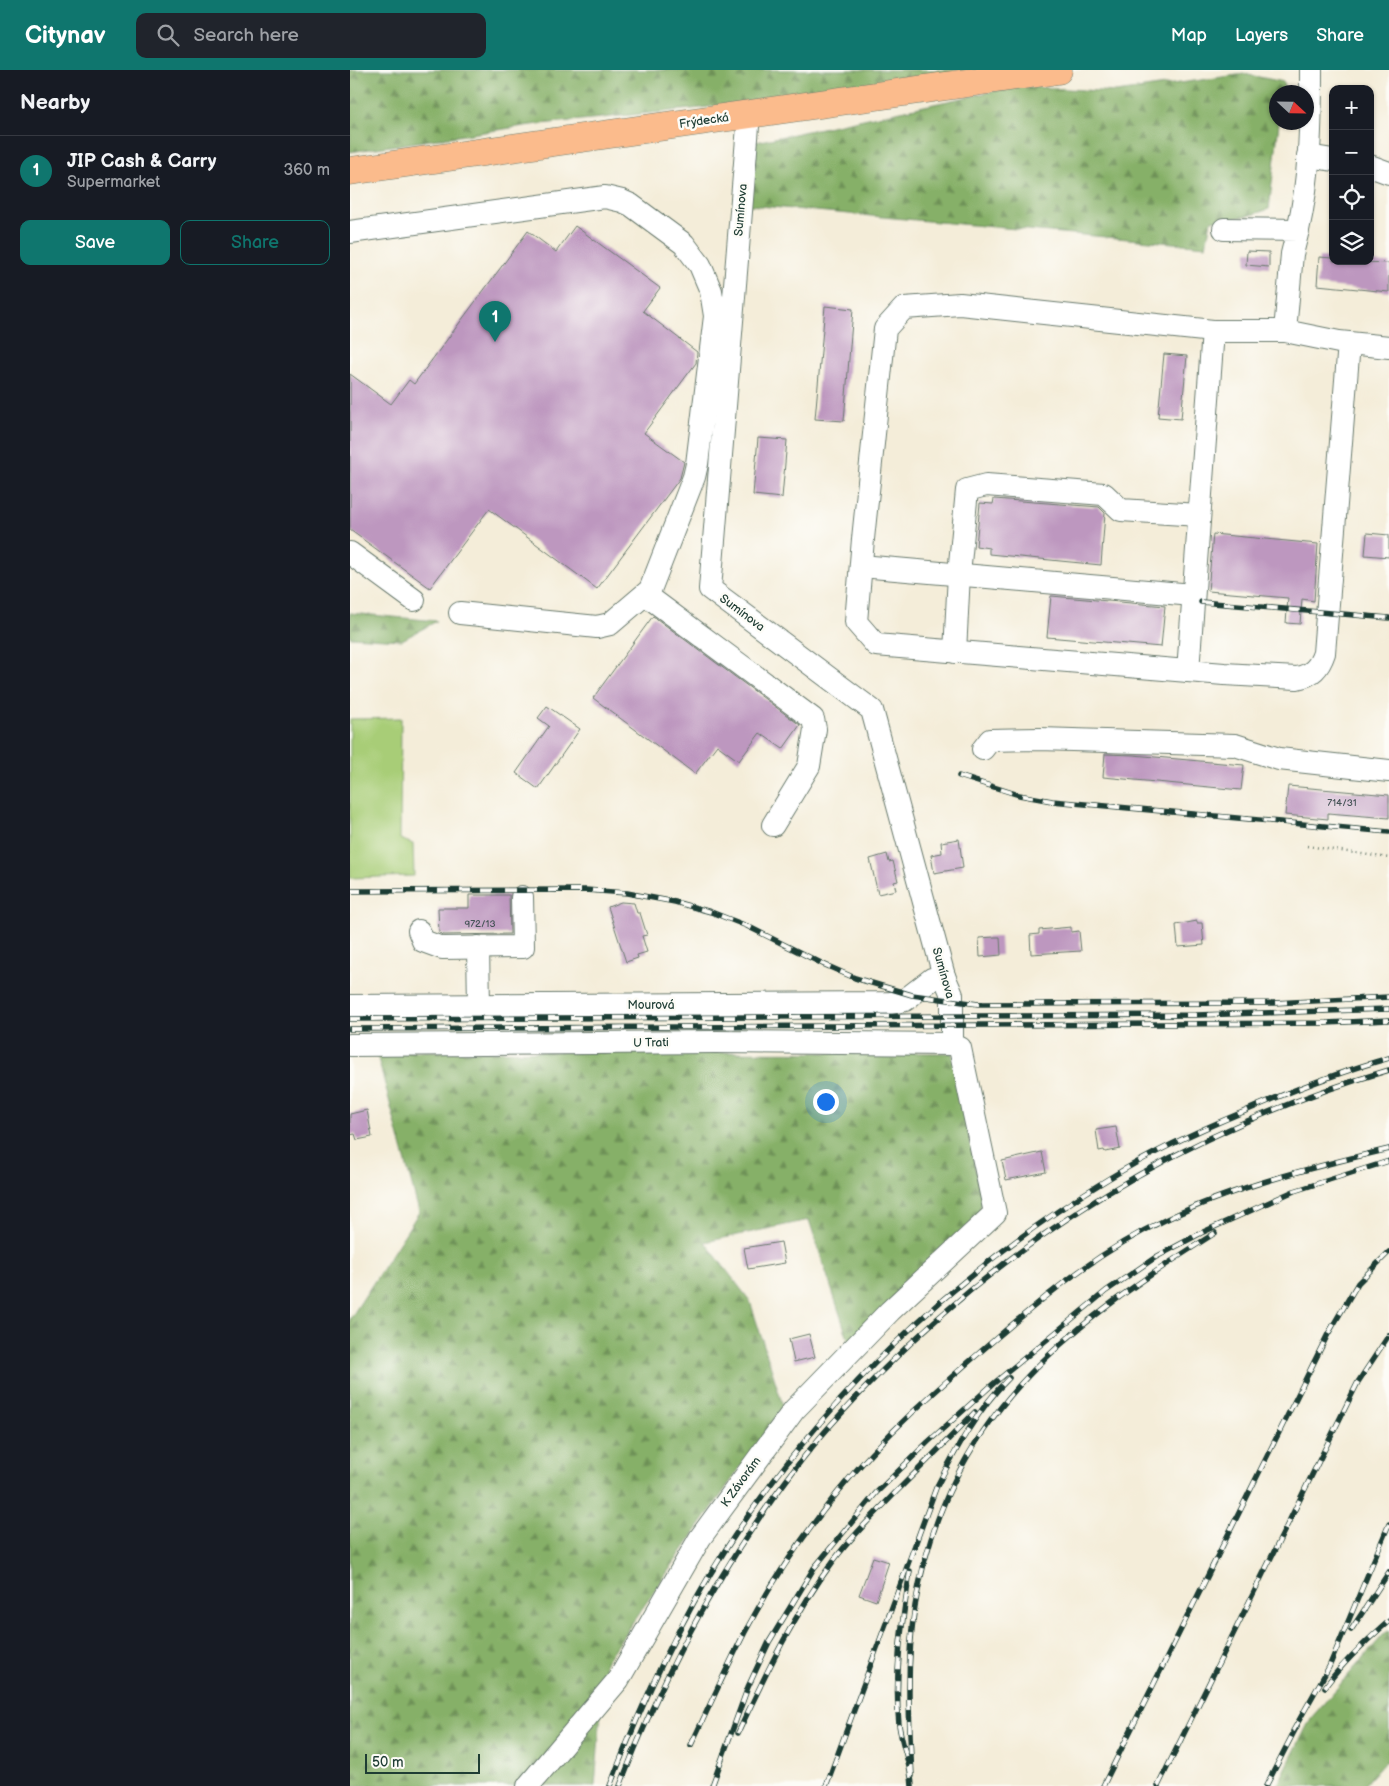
<!DOCTYPE html>
<html lang="en">
<head>
<meta charset="utf-8">
<style>
  body { margin:0; font-family:"Balsamiq Sans",sans-serif; background:#20242c; color:#f1f3f6 }
  .controls { position:absolute; right:15px; top:15px; display:grid; overflow:hidden; border-radius:10px; box-shadow:0 1px 4px #0004 }
  .controls button { width:45px; height:45px; display:grid; place-items:center; padding:0; border:0; border-bottom:1px solid #363941; background:#171b24; color:#f1f3f6; font:25px sans-serif }
  .compass { position:absolute; left:919px; top:15px; width:45px; height:45px; border-radius:50%; background:#171b24; box-shadow:0 1px 4px #0004; rotate:112deg }
  .scale { position:absolute; left:15px; bottom:12px; width:115px; box-sizing:border-box; padding-left:5px; border:2px solid #1f3d34; border-top:0; font-size:14px; line-height:18px; white-space:nowrap; color:#1f3d34; -webkit-text-stroke:4px #fdfcf7; paint-order:stroke }
  .you { position:absolute; left:475px; top:1031px; width:18px; height:18px; margin:-12px; border:4px solid #fff; border-radius:50%; background:#1a73e8; box-shadow:0 0 0 8px #1a73e833 }
  .badge { display:grid; place-items:center; width:32px; height:32px; border-radius:50%; background:#0f766e; color:#fff; font-size:16px; font-weight:700 }
  .pin { position:absolute; translate:-50% -41px; filter:drop-shadow(0 1px 2px #0008) }
  .pin::after { content:''; position:absolute; top:26px; width:18px; height:15px; background:inherit; clip-path:polygon(0 0,100% 0,50% 100%) }
  .list { margin:0; padding:0; list-style:none }
  h2 { display:flex; justify-content:space-between; align-items:center; height:65px; margin:0; padding:0 20px; font-size:21px }
  h2 small { font-size:16px; font-weight:400; color:#9ea1a6 }
  .list li { display:grid; grid-template-columns:32px 1fr auto; gap:15px; align-items:center; box-sizing:border-box; height:70px; padding:0 20px; border-top:1px solid #363941 }
  .list b { display:block; font-size:19px; white-space:nowrap }
  .list p { margin:0; font-size:16px; white-space:nowrap; color:#9ea1a6 }
  .list em { font-size:16px; font-style:normal; color:#9ea1a6 }
  .actions { display:flex; gap:10px; padding:15px 20px }
  .actions a { flex:1; padding:11px 0; border:1px solid #0f766e; border-radius:10px; text-align:center; font-size:18px; color:#0f766e }
  .actions .main { background:#0f766e; color:#fff }
  .icon { flex:none; width:28px; height:28px; fill:none; stroke:currentColor; stroke-width:2; stroke-linecap:round; stroke-linejoin:round }
  .map { position:relative; flex:none; width:1039px; height:1716px; overflow:hidden }
  header { display:flex; align-items:center; gap:30px; box-sizing:border-box; height:70px; padding:0 25px; background:#0f766e; color:#fff }
  header strong { font-size:24px }
  nav { display:flex; gap:28px; margin-inline-start:auto; font-size:18px }
  .search { width:350px; height:45px; background:#20242c; display:flex; align-items:center; gap:12px; box-sizing:border-box; padding:0 18px; border-radius:10px; color:#9ea1a6; font-size:19px }
  main { display:flex }
  aside { flex:1; background:#171b24 }
  .map>svg:first-child { display:block }
  .forest { fill:url(#forest-firs); stroke:#52764e }
  .garden { fill:#a8cd77; stroke:#648556 }
  .building { fill:#bd97bf }
  .lines { fill:none; stroke-linecap:round; stroke-linejoin:round }
  .minor-casing { stroke:#6a7b6e; stroke-width:24 }
  .major-casing { stroke:#6a7b6e; stroke-width:29 }
  .path { stroke:#6a7b6e; stroke-width:2.5; stroke-dasharray:1 4; stroke-linecap:butt }
  .minor { stroke:#fff; stroke-width:22 }
  .major { stroke:#fbbb8c; stroke-width:28 }
  .rail-casing { stroke:#1f3d34; stroke-width:5.5 }
  .rail { stroke:#fdfcf7; stroke-width:4; stroke-dasharray:11; stroke-linecap:butt }
  .labels { text-anchor:middle; dominant-baseline:central; stroke-width:5; stroke-linejoin:round; paint-order:stroke }
  .number-label { font-size:10px; fill:#465457 }
  .street-label { font-size:12px; fill:#1f3d34; stroke:#fdfcf7 }
</style>
</head>
<body>
<header>
<strong>Citynav</strong>
<div class="search"><svg class="icon" aria-label="search" viewBox="0 0 24 24"><circle cx="10" cy="10" r="6"/><path d="M15 15l6 6"/></svg>Search here</div>
<nav><a>Map</a><a>Layers</a><a>Share</a></nav>
</header>
<main>
<aside>
<h2>Nearby<small></small></h2>
<ul class="list">
<li><span class="badge">1</span><div><b>JIP Cash &amp; Carry</b><p>Supermarket</p></div><em>360 m</em></li>
</ul>
<div class="actions"><a class="main">Save</a><a>Share</a></div>
</aside>
<div class="map">
<svg width="1039" height="1716" viewBox="0 0 1039 1716">
  <defs>
    <pattern id="forest-firs" width="22" height="20" patternUnits="userSpaceOnUse" patternTransform="scale(1.25)"><rect width="22" height="20" fill="#86b068"/><path d="M5 1l3.5 6h-7zM16 11l3.5 6h-7z" fill="#6d9056"/></pattern>
  </defs>
  <rect width="100%" height="100%" fill="#fdfcf7"/>
  <filter id="ink" filterUnits="userSpaceOnUse"><feTurbulence type="fractalNoise" baseFrequency=".02" numOctaves="2"/><feDisplacementMap in="SourceGraphic" scale="10" xChannelSelector="R" yChannelSelector="G"/><feConvolveMatrix kernelMatrix="1 2 1 2 8 2 1 2 1" color-interpolation-filters="sRGB"/></filter>
  <filter id="wash" filterUnits="userSpaceOnUse"><feTurbulence type="fractalNoise" baseFrequency=".0096" numOctaves="4" result="noise"/><feDisplacementMap in="SourceGraphic" scale="20" xChannelSelector="R" yChannelSelector="G"/><feGaussianBlur stdDeviation="1.12" result="paint"/><feColorMatrix in="noise" values="0 0 0 0 0 0 0 0 0 0 0 0 0 0 0 0 0 1.4 0 .05"/><feComposite in="paint" operator="in"/></filter>
  <g filter="url(#wash)">
    <rect width="100%" height="100%" fill="#f4edd9"/>
    <!-- forest -->
    <g class="forest">
      <path d="M0,0H629L351,38L181,55L0,82Z"/>
      <path d="M894,4L934,12L933,22H926V52L929,53L919,139L898,146L861,151L856,176L399,135L406,72L668,16L766,22Z"/>
      <path d="M0,543L87,551L52,570L0,567Z"/>
      <path d="M26,981L602,983L632,1132L628,1146L499,1272L459,1150L355,1172L400,1231L433,1336L255,1592L245,1716H0V1249L69,1142Z"/>
      <path d="M1039,1561V1690L1033,1694L1014,1716H927L961,1648L1035,1563Z"/>
    </g>
    <!-- garden -->
    <path class="garden" d="M51,648L50,769L63,774L64,806L0,808V649Z"/>
    <g id="blocks">
      <!-- building -->
      <g class="building">
        <path d="M225,156L310,218L293,241L347,282L346,293L294,363L334,392L330,408L247,519L139,439L80,518L0,460V304L41,334L59,310L64,314L178,161L206,182Z"/>
        <path d="M897,181L919,182V197L896,195Z"/>
        <path d="M969,187L983,188V191L1039,193V222L967,215Z"/>
        <path d="M475,236L503,239L494,351L465,349Z"/>
        <path d="M814,284L837,286L831,349L808,347Z"/>
        <path d="M408,368L437,370L432,428L403,425Z"/>
        <path d="M644,429L749,437L755,443L751,495L639,484V478L626,476L630,433L643,434Z"/>
        <path d="M1017,463L1039,465V487L1015,485Z"/>
        <path d="M863,464L968,474L964,531L952,529L950,554L936,553L938,528L858,521Z"/>
        <path d="M701,526L815,536L811,577L697,567Z"/>
        <path d="M303,546L450,655L433,679L410,663L389,691L367,675L345,704L243,628Z"/>
        <path d="M197,636L230,659L188,719L166,703L199,656L188,648Z"/>
        <path d="M755,684L783,685L894,695L891,720L753,707Z"/>
        <path d="M938,716L1039,725V748L978,743V749L935,745Z"/>
        <path d="M609,769L613,798L584,803L581,785L592,783L591,772Z"/>
        <path d="M537,784L539,792L543,791L548,811L544,812L546,820L528,824L520,789Z"/>
        <path d="M119,825H159L160,864L94,865L89,863L88,838H119Z"/>
        <path d="M271,832L284,833L287,843H290L297,865L292,866L297,882L287,885L288,888L276,892L258,837Z"/>
        <path d="M847,851V853H852L854,875L828,877L826,855Z"/>
        <path d="M721,857V862L729,861L731,881L681,884L680,865L689,864V860Z"/>
        <path d="M645,867H650L651,885L630,887L629,868Z"/>
        <path d="M17,1040L22,1067L7,1070L5,1064L0,1065V1044Z"/>
        <path d="M766,1057L770,1079L755,1082L754,1080L749,1081L746,1060Z"/>
        <path d="M692,1082L696,1102L656,1110L652,1091Z"/>
        <path d="M431,1172L435,1193L398,1199L394,1178Z"/>
        <path d="M459,1264L465,1287L444,1292L439,1269Z"/>
        <path d="M523,1487L539,1492L526,1531L509,1525Z"/>
      </g>
    </g>
  </g>
  <g filter="url(#ink)">
    <use href="#blocks" fill-opacity="0" stroke="#6a7b6e" stroke-width="1"/>
    <g class="lines">
      <!-- minor casing -->
      <g class="minor-casing">
        <g id="minor">
          <path d="M958,86L983,90"/>
          <path d="M1020,96L1039,103"/>
          <path d="M874,159L948,160L942,184L935,261"/>
          <path d="M948,160C960,108 961,53 961,0"/>
          <path d="M0,162L255,127L272,131L281,135L334,174L350,195L361,221L365,246L347,394L344,407L300,520L260,554L247,557L110,543"/>
          <path d="M999,273L974,583C969,598 962,605 947,608L874,604L526,575L506,552L513,469L535,259L554,238L610,234L863,261H935L989,272L1039,277"/>
          <path d="M0,483L64,530"/>
          <path d="M511,496L843,525"/>
          <path d="M296,525L463,649L465,659L459,696L423,755"/>
          <path d="M605,582L609,504L617,420L636,415L754,424L771,440L849,445"/>
          <path d="M838,601L863,261"/>
          <path d="M633,679L640,670L690,669L885,675L929,689L1039,701"/>
          <path d="M69,861L73,871L92,878L173,877L172,827"/>
          <path d="M128,877L129,936"/>
          <path d="M0,936L541,933L555,930L582,909L594,906"/>
          <path d="M0,975L365,972L602,974"/>
          <path d="M178,1716L268,1610L350,1468L444,1340L540,1241L645,1143L610,978L602,974V925L594,906L522,640L360,519L399,44"/>
        </g>
      </g>
      <!-- major casing -->
      <g class="major-casing">
        <path id="major" d="M0,101L708,0"/>
      </g>
      <!-- path -->
      <path class="path" d="M957,776L1039,788"/>
      <!-- minor -->
      <use href="#minor" class="minor"/>
      <!-- major -->
      <use href="#major" class="major"/>
      <!-- rail casing -->
      <g class="rail-casing">
        <g id="rail">
          <path d="M851,532L1039,548"/>
          <path d="M609,706L669,725L702,731L1039,762"/>
          <path d="M0,821L235,820L277,823L325,832L361,842L397,856L473,894L505,908L562,925L628,934L924,933L1039,927"/>
          <path d="M0,949L846,945L1039,939"/>
          <path d="M0,959L976,953L1039,950"/>
          <path d="M560,1501C552,1552 544,1604 549,1655C552,1676 561,1695 562,1716"/>
          <path d="M1001,1560L1039,1502"/>
          <path d="M975,1617C993,1592 1016,1571 1039,1551"/>
          <path d="M943,1661L979,1597L1039,1454"/>
          <path d="M388,1663C416,1603 444,1544 484,1490C502,1466 524,1445 545,1423C572,1396 599,1369 625,1342"/>
          <path d="M341,1675C359,1637 376,1599 395,1562C420,1515 454,1464 488,1422C535,1363 593,1314 650,1265C701,1221 753,1179 815,1150C886,1116 963,1097 1039,1079"/>
          <path d="M562,1706C559,1649 556,1592 565,1536C597,1347 713,1259 865,1163"/>
          <path d="M260,1716C291,1635 327,1555 374,1482C471,1330 605,1202 758,1109C801,1083 847,1061 893,1042C940,1021 989,1002 1039,988"/>
          <path d="M270,1716C313,1603 370,1497 444,1400C470,1365 500,1333 531,1302C674,1158 844,1057 1039,1000"/>
          <path d="M362,1716L398,1617L419,1572L464,1498L526,1423L578,1372L643,1314L711,1258L756,1221L806,1187L851,1163L944,1121L1039,1091"/>
          <path d="M476,1716L586,1418C605,1381 628,1338 659,1308"/>
          <path d="M753,1716L978,1264L1008,1213L1039,1182"/>
          <path d="M808,1716L1008,1312L1039,1265"/>
          <path d="M916,1716L947,1656"/>
        </g>
      </g>
      <!-- rail -->
      <use href="#rail" class="rail"/>
    </g>
  </g>
  <g class="labels">
    <!-- number labels -->
    <g class="number-label">
      <text x="992" y="733">714/31</text>
      <text x="130" y="854">972/13</text>
    </g>
    <!-- street labels -->
    <g class="street-label">
      <text transform="translate(354 51) rotate(-8)">Frýdecká</text>
      <text transform="translate(391 140) rotate(-85)">Sumínova</text>
      <text transform="translate(392 543) rotate(37)">Sumínova</text>
      <text transform="translate(593 903) rotate(74)">Sumínova</text>
      <text x="301" y="935">Mourová</text>
      <text transform="translate(301 973) rotate(-1)">U Trati</text>
      <text transform="translate(391 1412) rotate(-54)">K Závorám</text>
    </g>
  </g>
</svg>
<div class="controls">
<button>+</button>
<button>−</button>
<button><svg class="icon" aria-label="locate" viewBox="0 0 24 24"><circle cx="12" cy="12" r="6"/><path d="M12 2v4M12 18v4M2 12h4M18 12h4"/></svg></button>
<button><svg class="icon" aria-label="layers" viewBox="0 0 24 24"><path d="M12 4l9 5-9 5-9-5zM3 14l9 5 9-5"/></svg></button>
</div>
<svg class="compass" viewBox="-18 -18 36 36"><path d="M0-13l5 13h-10z" fill="#e53935"/><path d="M0 13l5-13h-10z" fill="#9ea1a6"/></svg>
<div class="scale">50 m</div>
<div class="you"></div>
<div class="pin badge" style="left:145px;top:272px">1</div>
</div>
</main>
</body>
</html>
